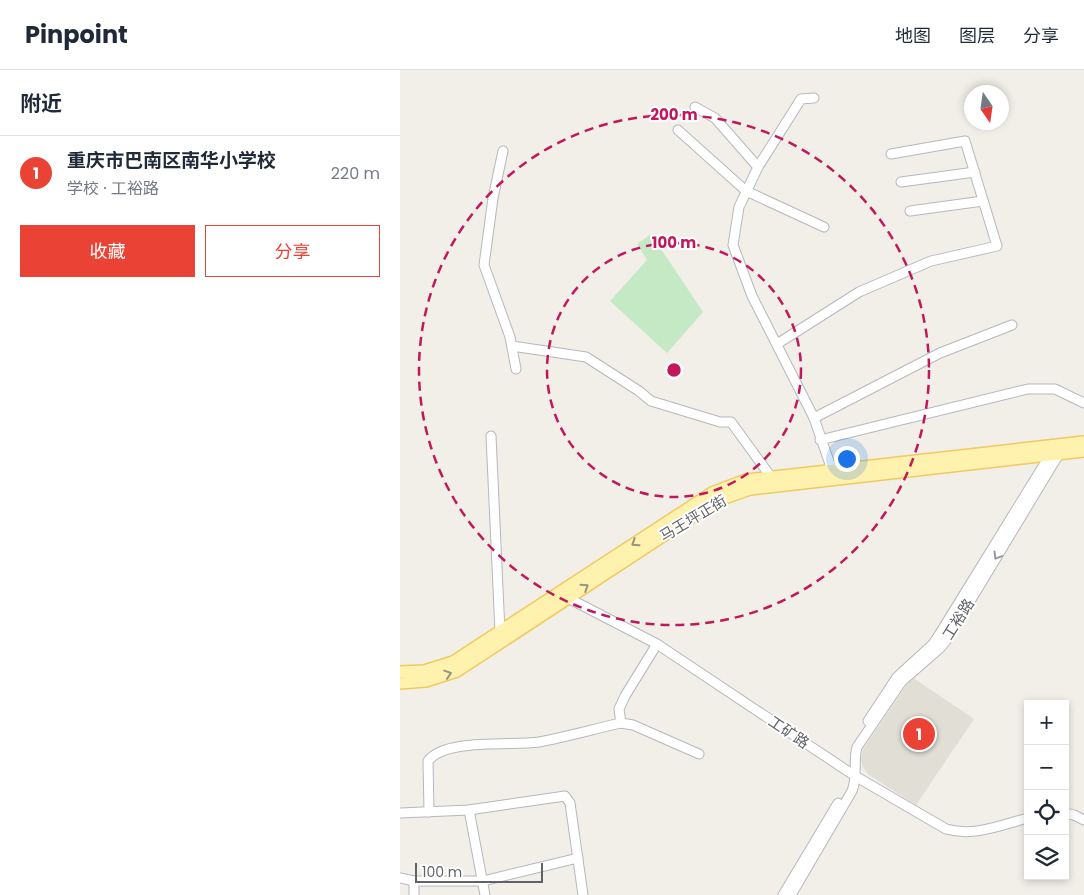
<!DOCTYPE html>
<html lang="zh">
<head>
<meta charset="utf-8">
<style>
  body { margin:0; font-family:Poppins,"Noto Sans SC",sans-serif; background:#f6f6f7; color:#1f2937 }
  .controls { position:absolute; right:15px; bottom:15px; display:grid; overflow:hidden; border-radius:0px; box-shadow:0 2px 8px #0003 }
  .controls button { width:45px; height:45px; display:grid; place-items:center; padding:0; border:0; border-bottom:1px solid #e0e1e3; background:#fff; color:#1f2937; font:25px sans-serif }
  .compass { position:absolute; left:564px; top:15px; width:45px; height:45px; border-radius:50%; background:#fff; box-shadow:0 2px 8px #0003; rotate:167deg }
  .scale { position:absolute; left:15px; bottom:12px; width:128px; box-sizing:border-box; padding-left:5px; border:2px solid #5f6368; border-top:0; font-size:14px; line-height:18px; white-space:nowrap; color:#5f6368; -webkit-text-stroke:4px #fff; paint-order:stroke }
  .you { position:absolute; left:446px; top:388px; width:18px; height:18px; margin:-12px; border:4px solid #fff; border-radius:50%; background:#1a73e8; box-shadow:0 0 0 8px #1a73e833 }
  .badge { display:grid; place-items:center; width:32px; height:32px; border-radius:50%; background:#ea4335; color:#fff; font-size:16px; font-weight:700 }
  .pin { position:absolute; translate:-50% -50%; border:2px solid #fff; box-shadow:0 1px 5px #0006 }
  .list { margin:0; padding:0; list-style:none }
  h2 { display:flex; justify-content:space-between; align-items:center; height:65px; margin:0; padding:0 20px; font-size:21px }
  h2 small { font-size:16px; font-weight:400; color:#747a83 }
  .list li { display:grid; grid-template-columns:32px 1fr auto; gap:15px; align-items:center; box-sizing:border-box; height:75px; padding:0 20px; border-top:1px solid #e0e1e3 }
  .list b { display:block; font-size:19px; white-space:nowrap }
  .list p { margin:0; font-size:16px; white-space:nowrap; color:#747a83 }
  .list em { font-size:16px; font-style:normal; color:#747a83 }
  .actions { display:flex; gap:10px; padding:15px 20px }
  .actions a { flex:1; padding:11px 0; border:1px solid #ea4335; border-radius:0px; text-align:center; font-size:18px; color:#ea4335 }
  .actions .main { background:#ea4335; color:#fff }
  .icon { flex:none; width:28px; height:28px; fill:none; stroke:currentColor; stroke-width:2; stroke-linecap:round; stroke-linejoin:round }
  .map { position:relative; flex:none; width:684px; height:825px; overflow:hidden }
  header { display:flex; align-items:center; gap:30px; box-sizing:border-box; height:70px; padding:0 25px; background:#fff; border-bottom:1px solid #e0e1e3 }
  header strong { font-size:24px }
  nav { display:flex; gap:28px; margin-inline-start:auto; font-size:18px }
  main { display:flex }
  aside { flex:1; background:#fff }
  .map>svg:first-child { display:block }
  .education { fill:#e1ded6 }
  .green { fill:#c5e8c5 }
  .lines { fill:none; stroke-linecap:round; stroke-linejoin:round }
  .minor-casing { stroke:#b5b8bc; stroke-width:11 }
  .major-casing { stroke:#f2c960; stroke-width:14 }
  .minor { stroke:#fff; stroke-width:9 }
  .major { stroke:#fff2af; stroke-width:11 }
  .oneway { stroke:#979581 }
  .oneway2 { stroke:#979a9d }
  .ring { fill:none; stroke:#c2185b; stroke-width:2.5; stroke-dasharray:9 6 }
  .labels { text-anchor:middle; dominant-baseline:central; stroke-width:4; stroke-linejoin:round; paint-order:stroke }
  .street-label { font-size:15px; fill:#5f6368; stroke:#fff }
  .centre { fill:#c2185b; stroke:#fff; stroke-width:2.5 }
  .ring-label { font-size:15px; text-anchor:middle; font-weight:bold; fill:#c2185b; stroke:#fff; stroke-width:4; stroke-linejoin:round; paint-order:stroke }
</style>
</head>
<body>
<header>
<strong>Pinpoint</strong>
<nav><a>地图</a><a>图层</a><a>分享</a></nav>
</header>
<main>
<aside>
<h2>附近<small></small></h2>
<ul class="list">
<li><span class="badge">1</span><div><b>重庆市巴南区南华小学校</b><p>学校 · 工裕路</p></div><em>220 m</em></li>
</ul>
<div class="actions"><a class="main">收藏</a><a>分享</a></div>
</aside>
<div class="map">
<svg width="684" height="825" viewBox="0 0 684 825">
  <rect width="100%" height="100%" fill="#f1efe8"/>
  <!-- education -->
  <path class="education" d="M512,607L574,649L516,735L469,705L463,697L461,690L463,679Z"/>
  <!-- green -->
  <path class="green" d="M251,164L303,242L267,283L210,231L247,190L237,174Z"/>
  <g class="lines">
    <!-- minor casing -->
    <g class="minor-casing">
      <g id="minor">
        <path d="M414,28L401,29L358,97L339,137L333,175L352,226L414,348L432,400"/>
        <path d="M295,37L315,48L358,97"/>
        <path d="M278,60L346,121L424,157"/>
        <path d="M103,81L93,128L84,195L110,267L116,299"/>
        <path d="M501,112L575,102"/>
        <path d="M510,141L583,131"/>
        <path d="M377,274L459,222L531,191L597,176L565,71L491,84"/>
        <path d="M112,276L186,287L239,321L251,331L320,352H331L371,407"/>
        <path d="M414,348L540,283L612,255"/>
        <path d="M91,366L100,562"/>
        <path d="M420,370L628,319H655L684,333"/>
        <path d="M164,526L257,574L455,706L546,759C574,767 601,755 628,748"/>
        <path d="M468,651L497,607L533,574L539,565L650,385"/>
        <path d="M221,653L219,639L225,626L257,574"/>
        <path d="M69,740L85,825"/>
        <path d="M29,742L28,691C45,668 112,676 139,672C166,667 194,659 221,653L233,655L299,684"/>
        <path d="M0,743L69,740L165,726L170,733L183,825"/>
        <path d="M665,743L674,745L684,750"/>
        <path d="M0,808L14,811H83L178,788"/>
        <path d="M14,811V825"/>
        <path d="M383,825L438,733"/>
        <path d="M391,825L452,721C458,707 453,691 457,677L502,611L540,578L546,571L659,384"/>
      </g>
    </g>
    <!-- major casing -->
    <g class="major-casing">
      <g id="major">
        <path d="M0,602L24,601L53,592L312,423L346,410L684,372"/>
        <path d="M0,613L26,611L57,601L316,431L350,419L684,381"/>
      </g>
    </g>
    <!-- minor -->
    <use href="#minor" class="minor"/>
    <!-- major -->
    <use href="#major" class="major"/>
  </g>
  <!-- one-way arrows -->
  <defs><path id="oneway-chevron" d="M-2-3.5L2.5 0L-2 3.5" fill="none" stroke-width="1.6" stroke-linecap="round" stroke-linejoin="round" transform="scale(1.25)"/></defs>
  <g class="oneway">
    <use href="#oneway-chevron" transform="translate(235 473) rotate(147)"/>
    <use href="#oneway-chevron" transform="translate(185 517) rotate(-33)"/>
    <use href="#oneway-chevron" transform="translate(48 604) rotate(-18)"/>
  </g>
  <use class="oneway2" href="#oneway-chevron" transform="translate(597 486) rotate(121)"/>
  <!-- distance rings -->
  <g class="ring">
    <circle cx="274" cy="300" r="127"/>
    <circle cx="274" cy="300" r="255"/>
  </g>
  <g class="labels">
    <!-- street labels -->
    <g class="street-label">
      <text transform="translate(293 448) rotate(-31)">马王坪正街</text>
      <text transform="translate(558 549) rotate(-58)">工裕路</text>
      <text transform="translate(389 662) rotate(34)">工矿路</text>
    </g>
  </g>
  <circle cx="274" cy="300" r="8" class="centre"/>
  <g class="ring-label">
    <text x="274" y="50">200 m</text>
    <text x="274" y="178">100 m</text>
  </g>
</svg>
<div class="controls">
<button>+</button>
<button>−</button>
<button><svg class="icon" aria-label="locate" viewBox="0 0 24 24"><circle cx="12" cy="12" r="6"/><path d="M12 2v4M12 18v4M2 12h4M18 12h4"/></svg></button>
<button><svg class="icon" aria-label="layers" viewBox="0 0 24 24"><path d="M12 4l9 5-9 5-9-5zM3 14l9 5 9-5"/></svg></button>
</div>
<svg class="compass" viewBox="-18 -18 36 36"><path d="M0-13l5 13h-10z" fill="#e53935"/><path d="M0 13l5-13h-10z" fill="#747a83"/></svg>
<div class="scale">100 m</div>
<div class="you"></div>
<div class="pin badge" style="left:519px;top:664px">1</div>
</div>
</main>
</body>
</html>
